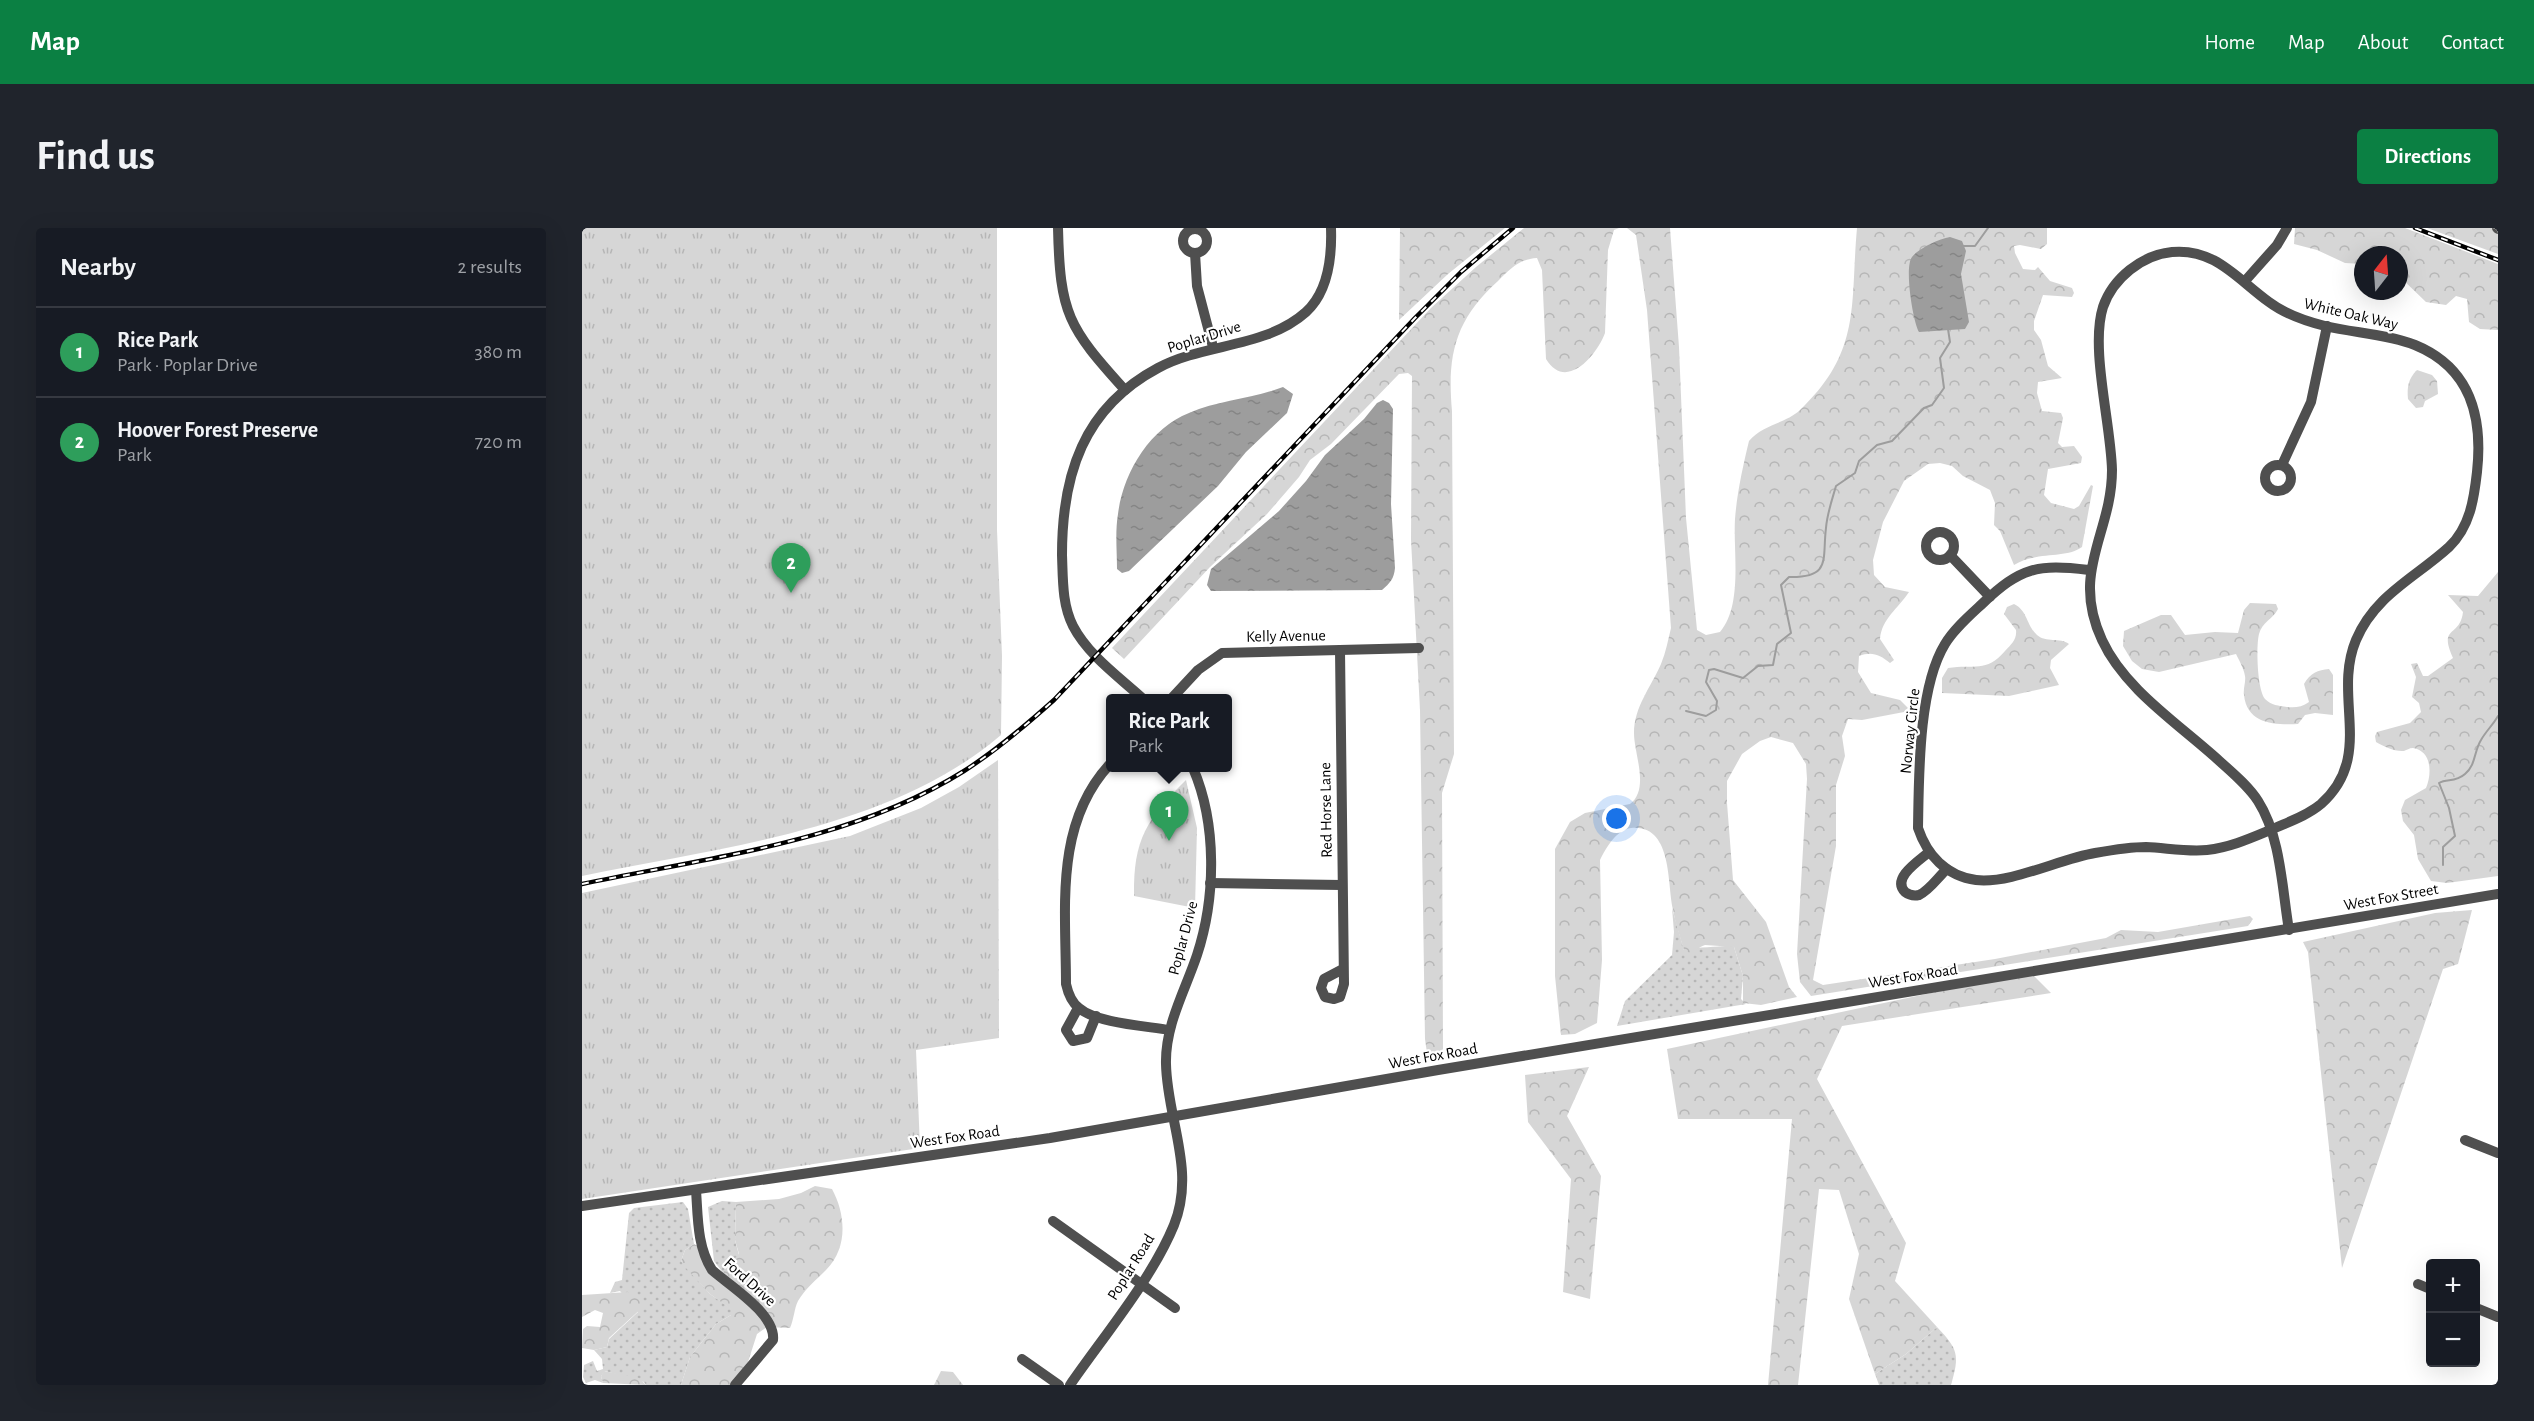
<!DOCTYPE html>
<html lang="en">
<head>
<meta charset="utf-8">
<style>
  body { margin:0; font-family:"Alegreya Sans",sans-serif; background:#20242c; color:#f1f3f6 }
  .controls { position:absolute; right:18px; bottom:18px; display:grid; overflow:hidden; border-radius:6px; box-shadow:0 6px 24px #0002 }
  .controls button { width:54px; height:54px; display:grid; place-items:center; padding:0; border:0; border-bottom:2px solid #363941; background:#171b24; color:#f1f3f6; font:30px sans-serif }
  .compass { position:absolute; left:1772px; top:18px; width:54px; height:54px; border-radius:50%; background:#171b24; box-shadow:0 6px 24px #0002; rotate:17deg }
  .you { position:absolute; left:1035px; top:591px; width:21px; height:21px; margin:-15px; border:4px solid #fff; border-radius:50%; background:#1a73e8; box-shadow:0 0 0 9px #1a73e833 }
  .badge { display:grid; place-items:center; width:39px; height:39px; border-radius:50%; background:#0b8043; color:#fff; font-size:20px; font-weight:700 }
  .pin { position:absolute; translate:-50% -50px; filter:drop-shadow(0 2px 3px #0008) }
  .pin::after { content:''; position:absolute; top:32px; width:21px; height:18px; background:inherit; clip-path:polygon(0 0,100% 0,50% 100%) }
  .popup { position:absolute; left:524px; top:466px; width:126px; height:78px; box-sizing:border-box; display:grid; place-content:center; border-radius:6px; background:#171b24; filter:drop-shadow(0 2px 4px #0005); font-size:20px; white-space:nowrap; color:#9ea1a6 }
  .popup b { font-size:22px; color:#f1f3f6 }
  .popup::after { content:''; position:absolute; left:50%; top:100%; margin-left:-12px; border:12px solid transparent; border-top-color:#171b24 }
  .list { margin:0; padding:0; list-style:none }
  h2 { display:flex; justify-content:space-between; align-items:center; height:78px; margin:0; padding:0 24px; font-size:26px }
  h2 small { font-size:20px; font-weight:400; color:#9ea1a6 }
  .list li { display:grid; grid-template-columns:39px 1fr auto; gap:18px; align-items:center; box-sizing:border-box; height:90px; padding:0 24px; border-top:2px solid #363941 }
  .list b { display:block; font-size:22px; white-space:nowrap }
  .list p { margin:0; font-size:20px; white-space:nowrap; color:#9ea1a6 }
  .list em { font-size:20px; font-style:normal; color:#9ea1a6 }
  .map { position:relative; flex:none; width:1916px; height:1157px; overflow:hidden; border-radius:6px }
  header { display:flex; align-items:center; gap:36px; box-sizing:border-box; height:84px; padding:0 30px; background:#0b8043; color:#fff }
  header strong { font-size:28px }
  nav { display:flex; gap:33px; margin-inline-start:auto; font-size:21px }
  .intro { display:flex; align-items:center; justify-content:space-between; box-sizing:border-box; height:144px; padding:0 36px }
  h1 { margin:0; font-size:42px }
  .button { padding:15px 27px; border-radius:6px; background:#0b8043; color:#fff; font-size:21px; font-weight:700 }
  main { display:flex; gap:36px; padding:0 36px }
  aside { flex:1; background:#171b24; border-radius:6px; box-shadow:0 6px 24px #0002 }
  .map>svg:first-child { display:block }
  .grass { fill:url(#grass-dots) }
  .forest { fill:url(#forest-crowns) }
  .park { fill:url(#park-tufts) }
  .water { fill:url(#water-ripples) }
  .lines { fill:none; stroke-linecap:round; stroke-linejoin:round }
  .stream { stroke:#9d9d9d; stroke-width:2 }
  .minor { stroke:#4f4f4f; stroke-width:10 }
  .rail-casing { stroke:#000; stroke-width:4.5 }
  .rail { stroke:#fff; stroke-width:2; stroke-dasharray:7; stroke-linecap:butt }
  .labels { text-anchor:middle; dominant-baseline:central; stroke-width:4.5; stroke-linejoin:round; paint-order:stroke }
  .street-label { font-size:16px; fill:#000; stroke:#fff }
</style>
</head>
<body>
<header>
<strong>Map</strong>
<nav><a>Home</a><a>Map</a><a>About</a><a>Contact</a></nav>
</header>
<div class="intro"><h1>Find us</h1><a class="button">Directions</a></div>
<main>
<aside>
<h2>Nearby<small>2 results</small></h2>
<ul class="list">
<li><span class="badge" style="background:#2e9e5b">1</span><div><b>Rice Park</b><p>Park · Poplar Drive</p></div><em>380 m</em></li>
<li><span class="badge" style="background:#2e9e5b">2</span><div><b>Hoover Forest Preserve</b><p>Park</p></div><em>720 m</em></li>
</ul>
</aside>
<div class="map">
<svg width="1916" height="1157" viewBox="0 0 1916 1157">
  <defs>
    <pattern id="grass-dots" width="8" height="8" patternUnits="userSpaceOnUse" patternTransform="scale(1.5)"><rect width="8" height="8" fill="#d6d6d6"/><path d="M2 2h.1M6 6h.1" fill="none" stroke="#b6b6b6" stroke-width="1.8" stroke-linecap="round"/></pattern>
    <pattern id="forest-crowns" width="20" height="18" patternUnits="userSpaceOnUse" patternTransform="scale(1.5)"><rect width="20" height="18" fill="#d6d6d6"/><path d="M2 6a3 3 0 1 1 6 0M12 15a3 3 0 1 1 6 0" fill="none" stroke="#b6b6b6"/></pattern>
    <pattern id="park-tufts" width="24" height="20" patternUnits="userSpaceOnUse" patternTransform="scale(1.5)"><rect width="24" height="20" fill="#d6d6d6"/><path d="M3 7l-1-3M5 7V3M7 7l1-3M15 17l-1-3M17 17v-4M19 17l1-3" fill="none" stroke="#b6b6b6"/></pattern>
    <pattern id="water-ripples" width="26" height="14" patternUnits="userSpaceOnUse" patternTransform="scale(1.5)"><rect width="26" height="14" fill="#9d9d9d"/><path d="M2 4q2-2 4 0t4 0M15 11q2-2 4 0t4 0" fill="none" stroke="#858585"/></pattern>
  </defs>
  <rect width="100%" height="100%" fill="#fff"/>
  <!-- grass -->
  <g class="grass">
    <path d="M1090,680L1102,722C1118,718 1133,720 1149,717L1152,719L1161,748L1159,771L1164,776L1035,798L1043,773L1090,727L1092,704Z"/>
    <path d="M140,973L154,974L153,1012L157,1027L142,1046L132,1033L126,979Z"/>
    <path d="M101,974L106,981L112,1016L103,1022L99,1033L128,1066L150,1081L149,1087L134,1096L108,1129L99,1157H64L62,1154L23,1143L19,1148L21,1155L13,1152L4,1155L1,1149L2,1137L11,1133L15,1143L21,1141L20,1131L12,1122L25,1119L27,1111L56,1084L38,1063L28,1065L33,1054L40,1052L47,985L52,980Z"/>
    <path d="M1355,1099C1376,1121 1378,1127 1369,1157H1297L1293,1146L1324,1126Z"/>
  </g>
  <!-- forest -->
  <g class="forest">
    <path d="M818,0H923L866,46L817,92Z"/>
    <path d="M942,0H1037L1032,2L1026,22L1023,105C1015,127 984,164 964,131L960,42L955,30C937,31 928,41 916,53C873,92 865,127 870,183L872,526L860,565L861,821L857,829L850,830L845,825L843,811L838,482L829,312L830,148L826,145L817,146L749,216L728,232L717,249L685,286L628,339L542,431L530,420L849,80L894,39Z"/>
    <path d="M1045,0H1088L1097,119L1104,290L1115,402L1124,407L1138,404C1161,377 1151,324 1153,291C1155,265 1161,238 1167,213C1181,196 1203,196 1218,182C1280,123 1268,77 1275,0H1465V16L1459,21L1438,17L1432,18L1433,25L1441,41L1453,42L1456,39L1468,53L1490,60L1492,65L1490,69L1461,67L1452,93V102L1459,112L1466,138L1480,150L1456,154L1455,165L1460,183L1479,185L1481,190L1476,215L1480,219L1492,218L1500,229L1499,235L1466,241L1462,267L1469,275L1492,281L1497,278L1509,257L1511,258L1500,319C1484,331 1454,323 1432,337L1418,303L1412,297L1413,275L1408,262L1381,248L1370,238L1358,235L1346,236L1322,253L1301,294L1291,332L1292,347L1303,359L1327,364C1316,381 1300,390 1298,411L1312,432L1308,435C1298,427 1290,423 1277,428L1276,444L1289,465L1318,472L1326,480L1322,484L1280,492L1266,491L1260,508L1263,528L1254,557V618L1231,752L1241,757L1413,731L1524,710L1539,702L1576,704L1668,688L1671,691L1666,698L1229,768L1218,754L1215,726L1225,551L1224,536L1211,515L1189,509L1178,513L1160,526L1145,553V575L1151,652L1184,694L1207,759L1215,769L1179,777L1161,775V748L1152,719L1123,717C1113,720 1114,728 1102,722C1098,708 1093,695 1091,681C1085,656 1091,596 1049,600C1034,602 1024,620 1018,632L1020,732L1015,795L993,806L979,807L973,748V621L988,594L1003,585L1048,576C1068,561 1052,526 1052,505C1052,479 1069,459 1079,436C1084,424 1086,412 1089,400L1065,82L1054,7Z"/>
    <path d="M1713,0H1823L1916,36V102L1898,101L1887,94L1885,71L1874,68L1864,77L1844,74L1817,48V27H1781V36L1763,35L1735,22L1712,16Z"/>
    <path d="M1845,0H1916V26Z"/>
    <path d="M1835,142L1850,147L1855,153L1856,166L1843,173L1841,179L1834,180L1826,171C1825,159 1826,151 1835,142Z"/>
    <path d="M1916,344V648L1865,655L1849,653L1836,631L1832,607L1821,593L1819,582L1823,572L1844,560C1850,546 1850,523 1831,520C1827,520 1825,522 1822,523C1813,524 1801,518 1794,514L1793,508L1795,504L1828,495L1839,484L1837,475L1830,469L1834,449L1829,436L1835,435L1841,448H1846L1871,430C1856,397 1878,410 1881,384L1866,367L1896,368Z"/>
    <path d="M1668,375L1694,376L1696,381C1691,391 1680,394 1677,406C1674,418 1675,461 1683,471C1689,477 1697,478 1705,479C1713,480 1720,479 1727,474L1722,456C1728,445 1736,442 1747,441L1751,447V487L1733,485L1723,487L1716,496C1692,497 1665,496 1662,467C1661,460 1664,454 1663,448C1662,441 1657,432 1654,426L1577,444L1560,441L1550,433L1541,418L1542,403L1579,387H1589L1603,407L1633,404L1656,405L1662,382Z"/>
    <path d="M1432,376C1446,383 1444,397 1455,407C1464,415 1478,409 1487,416L1469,432L1468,440L1477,457L1427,468L1360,465V450L1366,440C1392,436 1404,445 1423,423C1429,416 1435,412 1434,402L1422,386L1425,379Z"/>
    <path d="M1890,682L1876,736L1861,741L1760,1040L1726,724L1721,714L1853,685Z"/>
    <path d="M1448,744L1469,765L1260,798L1235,851L1324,1015L1313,1053L1355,1099L1324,1126L1293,1146L1267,1071L1277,1026L1257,962L1237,961L1216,1157H1186L1210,891H1096L1085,821Z"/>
    <path d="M1007,839L985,888L1019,948L1008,1071L981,1064L989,951L946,894L943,847Z"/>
    <path d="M233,958L250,961C264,987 266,1020 244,1042C234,1052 223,1061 216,1073C212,1081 212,1091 208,1100L185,1099L175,1106L166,1134L149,1157H99L108,1129L134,1096L149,1087V1081L128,1066L102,1038L99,1033L103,1022L112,1016L116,1018L117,1024L142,1046V1042L157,1026L153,1012L154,974L197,971L219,965Z"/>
    <path d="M46,1064L60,1072L61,1079L27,1110L25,1119L12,1122L0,1120L1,1101L5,1098L18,1099L21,1085L13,1082L0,1089V1067Z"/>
    <path d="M22,1143L57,1150L64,1157L21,1155L19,1148Z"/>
    <path d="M359,1143L371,1144L381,1157H352Z"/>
  </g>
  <!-- park -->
  <g class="park">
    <path d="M0,0H415V302L420,428L419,507C308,602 139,619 0,648Z"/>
    <path d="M416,532L417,810L334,822L338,920L0,971V665L268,608L339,580L377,559Z"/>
    <path d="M604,552L615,600L613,680L552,668C551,611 565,591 604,552Z"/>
  </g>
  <!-- water -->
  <g class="water">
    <path d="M1368,9L1380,13L1384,23L1379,46L1387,94L1383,101L1337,104C1331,94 1322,39 1330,29C1337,20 1357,11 1368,9Z"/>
    <path d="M701,159L711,166L705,185L664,224L636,258L547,343L540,345L535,341C535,323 533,304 536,286C541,245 568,200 607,185C637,172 670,171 701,159Z"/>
    <path d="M801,172L807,175L811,181L809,276L813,340C812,351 808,355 800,362L629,363L625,357L629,341L697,283L724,253L743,227L782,191L795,175Z"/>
  </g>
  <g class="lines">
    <!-- stream -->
    <g class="stream">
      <path d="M1380,18H1393L1406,0"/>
      <path d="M1104,483L1124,488L1134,482L1135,473L1124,454L1127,442L1132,441L1161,450L1176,438L1191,437L1195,416L1209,405L1199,357L1207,349C1250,350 1240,331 1244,300C1245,286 1250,272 1254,258L1273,245L1277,233L1295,217L1310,213L1342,180L1350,177L1362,160L1358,130L1368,114L1366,101"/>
      <path d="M1861,637V619L1873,608L1867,580L1857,555C1865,550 1873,555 1883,546C1894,537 1892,523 1899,512C1904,503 1911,497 1916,488"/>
    </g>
    <!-- minor -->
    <g class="minor">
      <path d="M476,0C478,86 486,99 543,162"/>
      <path d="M1915,0L1916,1"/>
      <circle cx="613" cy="13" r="12"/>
      <path d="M613,25L615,58L631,119"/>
      <path d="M1663,53L1695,17L1705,0"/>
      <circle cx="1696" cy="250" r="13"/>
      <path d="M1700,237L1729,174L1745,98"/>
      <circle cx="1358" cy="318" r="14"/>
      <path d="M1368,327L1408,369"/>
      <path d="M1507,342C1455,336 1439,339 1400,376C1387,388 1372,401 1363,416C1336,460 1337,549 1336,600C1345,627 1364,648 1394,652C1429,656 1477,631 1513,625C1530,622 1547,619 1564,619C1585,620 1605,624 1625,622C1650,619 1671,609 1693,600C1709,593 1726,587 1739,576C1793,528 1750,469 1774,412C1793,367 1833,350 1867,319C1888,299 1892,271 1895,244C1901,189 1889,140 1833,117C1805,106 1772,105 1743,98C1723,93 1703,86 1687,74C1655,51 1633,20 1590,24C1560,27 1531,50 1521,79C1508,120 1529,196 1530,242C1530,306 1488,343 1520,412C1542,460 1594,494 1633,529C1648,543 1665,556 1676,573C1699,609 1700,661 1707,702"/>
      <path d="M758,422L762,756L758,769L752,771L743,769L739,760L742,751L761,741"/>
      <path d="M560,470C537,449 506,427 491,398C480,376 481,352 480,327C480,247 501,180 576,140C622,115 684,120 724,84C747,63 750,29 749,0"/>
      <path d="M590,470L616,442L640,425L837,420"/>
      <path d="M528,536C472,596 484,681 484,756C486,765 489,774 497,780C514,795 564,798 587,802"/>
      <path d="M1347,624C1338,632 1309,650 1323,664C1327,667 1332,668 1337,667C1347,663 1357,648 1365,641"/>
      <path d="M628,655L760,657"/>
      <path d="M496,780L484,802L491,813L505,810L514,788"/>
      <path d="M1883,912L1916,925"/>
      <path d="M114,962C116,990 115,1018 130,1042C148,1058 194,1086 191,1112L153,1157"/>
      <path d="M0,978L468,910L856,842L1916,666"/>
      <path d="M471,993L593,1080"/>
      <path d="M1836,1056L1848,1061"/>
      <path d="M1894,1080L1916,1089"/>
      <path d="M440,1131L477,1157"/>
      <path d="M488,1157C521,1109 570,1051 592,997C614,942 585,891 584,836C583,797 603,763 615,727C634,669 635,596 611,540"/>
    </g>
    <!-- rail casing -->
    <g class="rail-casing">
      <g id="rail">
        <path d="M1833,0L1916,32"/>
        <path d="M0,656C129,629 269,614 382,543C415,522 443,498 472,472L833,90L879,44L931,0"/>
      </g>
    </g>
    <!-- rail -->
    <use href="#rail" class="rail"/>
  </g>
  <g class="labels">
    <!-- street labels -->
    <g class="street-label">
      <text transform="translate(1769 86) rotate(13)">White Oak Way</text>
      <text transform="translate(622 109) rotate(-17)">Poplar Drive</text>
      <text transform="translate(704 408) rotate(-1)">Kelly Avenue</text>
      <text transform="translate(1328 503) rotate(-84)">Norway Circle</text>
      <text transform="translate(744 582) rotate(-91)">Red Horse Lane</text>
      <text transform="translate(1809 669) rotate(-10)">West Fox Street</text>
      <text transform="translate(601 710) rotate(-75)">Poplar Drive</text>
      <text transform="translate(1331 748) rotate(-9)">West Fox Road</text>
      <text transform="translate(851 828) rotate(-10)">West Fox Road</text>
      <text transform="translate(373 909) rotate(-8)">West Fox Road</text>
      <text transform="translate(549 1039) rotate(-58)">Poplar Road</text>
      <text transform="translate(168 1054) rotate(42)">Ford Drive</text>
    </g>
  </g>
</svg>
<div class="controls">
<button>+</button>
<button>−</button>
</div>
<svg class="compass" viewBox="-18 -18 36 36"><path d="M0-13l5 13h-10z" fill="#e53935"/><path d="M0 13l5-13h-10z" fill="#9ea1a6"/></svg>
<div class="you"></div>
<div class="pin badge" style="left:587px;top:613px;background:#2e9e5b">1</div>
<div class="popup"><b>Rice Park</b>Park</div>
<div class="pin badge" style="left:209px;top:365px;background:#2e9e5b">2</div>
</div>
</main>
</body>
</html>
